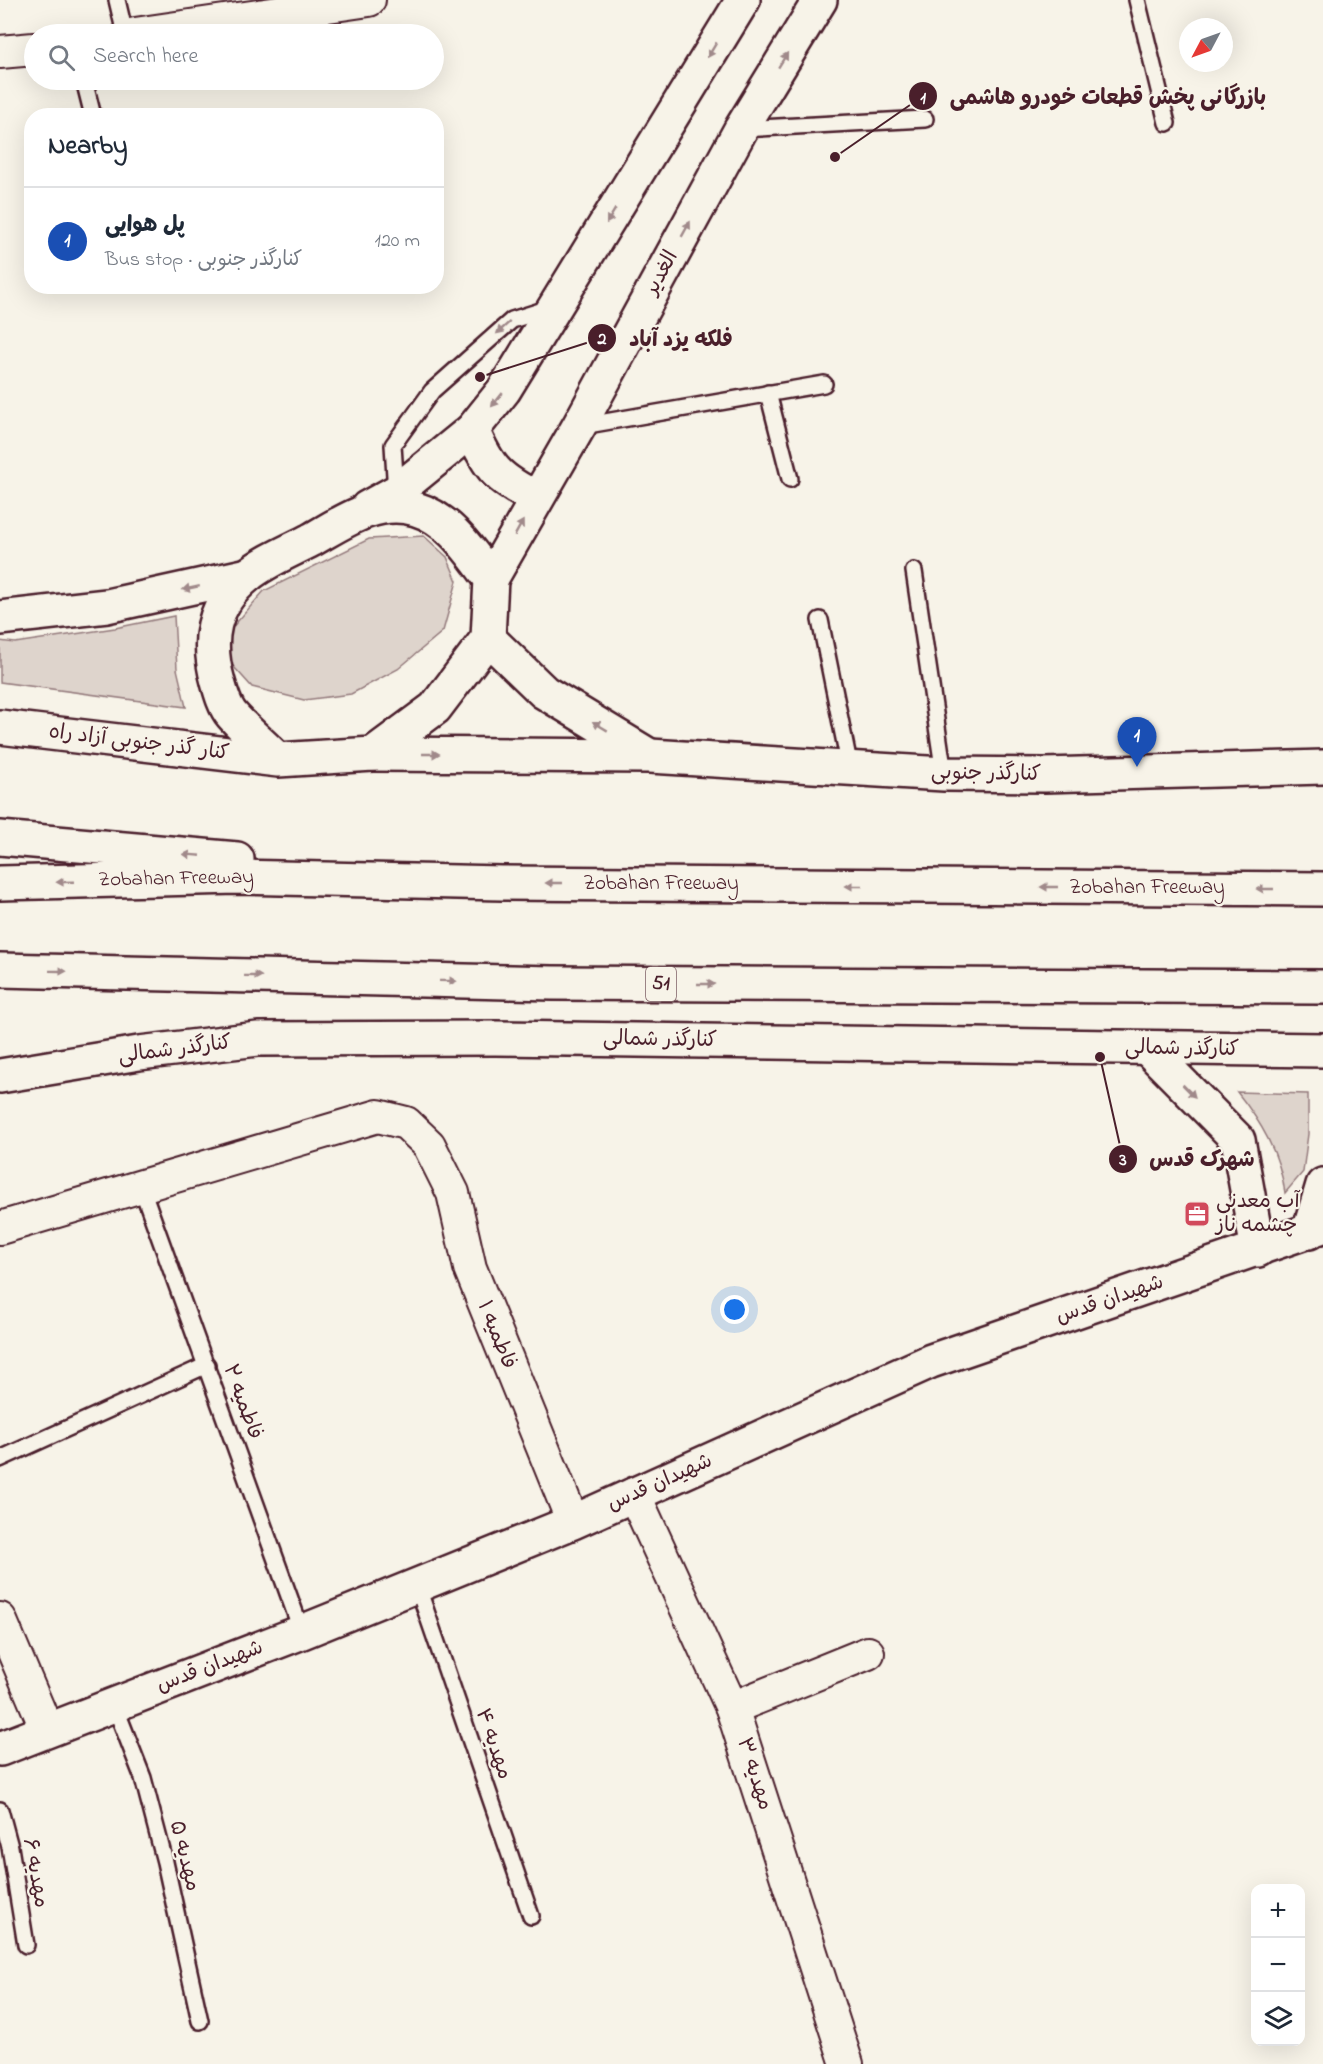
<!DOCTYPE html>
<html lang="en">
<head>
<meta charset="utf-8">
<style>
  body { margin:0; font-family:"Indie Flower","Playpen Sans Arabic",sans-serif; background:#f6f6f7; color:#1f2937 }
  .controls { position:absolute; right:18px; bottom:18px; display:grid; overflow:hidden; border-radius:12px; box-shadow:0 6px 24px #0002 }
  .controls button { width:54px; height:54px; display:grid; place-items:center; padding:0; border:0; border-bottom:2px solid #e0e1e3; background:#fff; color:#1f2937; font:30px sans-serif }
  .compass { position:absolute; left:1179px; top:18px; width:54px; height:54px; border-radius:50%; background:#fff; box-shadow:0 6px 24px #0002; rotate:229deg }
  .you { position:absolute; left:735px; top:1310px; width:21px; height:21px; margin:-15px; border:4px solid #fff; border-radius:50%; background:#1a73e8; box-shadow:0 0 0 9px #1a73e833 }
  .badge { display:grid; place-items:center; width:39px; height:39px; border-radius:50%; background:#d1495b; color:#fff; font-size:20px; font-weight:700 }
  .pin { position:absolute; translate:-50% -50px; filter:drop-shadow(0 2px 3px #0008) }
  .pin::after { content:''; position:absolute; top:32px; width:21px; height:18px; background:inherit; clip-path:polygon(0 0,100% 0,50% 100%) }
  .list { margin:0; padding:0; list-style:none }
  h2 { display:flex; justify-content:space-between; align-items:center; height:78px; margin:0; padding:0 24px; font-size:26px }
  h2 small { font-size:20px; font-weight:400; color:#747a83 }
  .list li { display:grid; grid-template-columns:39px 1fr auto; gap:18px; align-items:center; box-sizing:border-box; height:108px; padding:0 24px; border-top:2px solid #e0e1e3 }
  .list b { display:block; font-size:22px; white-space:nowrap }
  .list p { margin:0; font-size:20px; white-space:nowrap; color:#747a83 }
  .list em { font-size:20px; font-style:normal; color:#747a83 }
  .icon { flex:none; width:33px; height:33px; fill:none; stroke:currentColor; stroke-width:2; stroke-linecap:round; stroke-linejoin:round }
  .map { position:relative; flex:none; width:1323px; height:2064px; overflow:hidden }
  .search { position:absolute; background:#fff; box-shadow:0 6px 24px #0002; left:24px; top:24px; width:420px; height:66px; display:flex; align-items:center; gap:15px; box-sizing:border-box; padding:0 21px; border-radius:33px; color:#747a83; font-size:22px }
  .panel { position:absolute; background:#fff; box-shadow:0 6px 24px #0002; left:24px; top:108px; width:420px; height:186px; border-radius:24px }
  .map>svg:first-child { display:block }
  .green { fill:#ded4cc; stroke:#947a7c; stroke-width:1.5 }
  .lines { fill:none; stroke-linecap:round; stroke-linejoin:round }
  .lane-casing { stroke:#4a1f2b; stroke-width:20 }
  .street-casing { stroke:#4a1f2b; stroke-width:36 }
  .secondary-casing { stroke:#4a1f2b; stroke-width:38 }
  .primary-casing { stroke:#4a1f2b; stroke-width:38 }
  .highway-casing { stroke:#4a1f2b; stroke-width:38 }
  .lane { stroke:#f7f3e8; stroke-width:15 }
  .street { stroke:#f7f3e8; stroke-width:32 }
  .secondary { stroke:#f7f3e8; stroke-width:33 }
  .primary { stroke:#f7f3e8; stroke-width:33 }
  .highway { stroke:#f7f3e8; stroke-width:33 }
  .oneway { fill:#a0898a }
  .labels { text-anchor:middle; dominant-baseline:central; stroke-width:4.5; stroke-linejoin:round; paint-order:stroke }
  .shield { fill:#f7f3e8; stroke:#7e5f64; stroke-width:1.5 }
  .shield-label { font-size:20px; font-weight:bold; fill:#4a1f2b }
  .street-label { font-size:21px; fill:#4a1f2b; stroke:#f7f3e8 }
  .poi-label { font-size:21px; fill:#4a1f2b; stroke:#f7f3e8; text-anchor:start }
  .leader { fill:none; stroke:#4a1f2b; stroke-width:2 }
  .callout-dot { fill:#4a1f2b; stroke:#f7f3e8; stroke-width:2 }
  .mark-label { font-size:18px; text-anchor:middle; font-weight:bold; fill:#fff }
  .callout-label { font-size:22px; text-anchor:middle; font-weight:bold; fill:#4a1f2b; stroke:#f7f3e8; stroke-width:4.5; stroke-linejoin:round; paint-order:stroke }
</style>
</head>
<body>
<div class="map">
<svg width="1323" height="2064" viewBox="0 0 1323 2064">
  <rect width="100%" height="100%" fill="#f7f3e8"/>
  <filter id="ink" filterUnits="userSpaceOnUse"><feTurbulence type="fractalNoise" baseFrequency=".0167" numOctaves="2"/><feDisplacementMap in="SourceGraphic" scale="12" xChannelSelector="R" yChannelSelector="G"/><feConvolveMatrix kernelMatrix="1 2 1 2 8 2 1 2 1" color-interpolation-filters="sRGB"/></filter>
  <g filter="url(#ink)">
    <!-- green -->
    <g class="green">
      <path d="M424,536L447,557L457,581L443,631L398,669L351,694L304,700L252,687L225,657L230,630L264,591L369,539Z"/>
      <path d="M174,616L177,669L186,707L0,682V641L15,643L115,628Z"/>
      <path d="M1237,1092L1308,1094V1134L1303,1172L1285,1193C1280,1154 1261,1122 1237,1092Z"/>
    </g>
    <g class="lines">
      <!-- lane casing -->
      <g class="lane-casing">
        <g id="lane">
          <path d="M117,0L125,34"/>
          <path d="M1137,0L1167,123"/>
          <path d="M84,80L93,116"/>
          <path d="M741,129L925,119"/>
          <path d="M768,393L790,479"/>
          <path d="M582,426L824,384"/>
          <path d="M396,492L393,445L432,391L512,320L550,308"/>
          <path d="M914,571L944,774"/>
          <path d="M820,620L850,768"/>
          <path d="M141,1186L302,1632"/>
          <path d="M0,1459L207,1365"/>
          <path d="M417,1585L531,1916"/>
          <path d="M114,1704L143,1778L165,1862L200,2021"/>
          <path d="M0,1810L10,1847L26,1945"/>
        </g>
      </g>
      <!-- street casing -->
      <g class="street-casing">
        <g id="street">
          <path d="M135,34L369,0"/>
          <path d="M0,52L34,49"/>
          <path d="M0,1228L378,1116L406,1123L429,1145L453,1193L470,1268L573,1522"/>
          <path d="M634,1494L732,1708L847,2064"/>
          <path d="M0,1619L47,1730"/>
          <path d="M732,1708L868,1653"/>
        </g>
      </g>
      <!-- secondary casing -->
      <g class="secondary-casing">
        <g id="secondary">
          <path d="M488,638L544,692L648,755"/>
          <path d="M373,754L650,756L944,774L1045,775L1323,767"/>
          <path d="M1148,1049L1238,1140L1258,1250"/>
          <path d="M0,1076L139,1053L258,1039L495,1038L1323,1050"/>
          <path d="M1309,1232L1323,1185"/>
          <path d="M0,1749L302,1632L573,1522L931,1361L1323,1226"/>
        </g>
      </g>
      <!-- primary casing -->
      <g class="primary-casing">
        <g id="primary">
          <path d="M472,430C489,469 498,479 536,498"/>
          <path d="M367,508L396,492L472,430L504,390L743,0"/>
          <path d="M491,579L579,426L741,129L820,0"/>
          <path d="M0,618L107,606L248,575"/>
          <path d="M0,727L278,760L373,754L435,708L488,638L491,579C471,553 450,519 416,509C377,497 343,522 311,540C290,551 265,561 247,576C212,605 206,640 218,682C221,693 225,707 232,715C246,731 263,745 278,760"/>
        </g>
      </g>
      <!-- highway casing -->
      <g class="highway-casing">
        <g id="highway">
          <path d="M0,838L237,859"/>
          <path d="M0,883L237,877L502,883L1323,889"/>
          <path d="M0,970L552,983L1323,987"/>
        </g>
      </g>
      <!-- lane -->
      <use href="#lane" class="lane"/>
      <!-- street -->
      <use href="#street" class="street"/>
      <!-- secondary -->
      <use href="#secondary" class="secondary"/>
      <!-- primary -->
      <use href="#primary" class="primary"/>
      <!-- highway -->
      <use href="#highway" class="highway"/>
    </g>
    <!-- one-way arrows -->
    <defs><path id="oneway-solid" d="M-6-.8H1V-3.2L6.5 0L1 3.2V.8H-6Z" transform="scale(1.5)"/></defs>
    <g class="oneway">
      <use href="#oneway-solid" transform="translate(712 50) rotate(121)"/>
      <use href="#oneway-solid" transform="translate(783 60) rotate(-58)"/>
      <use href="#oneway-solid" transform="translate(611 216) rotate(121)"/>
      <use href="#oneway-solid" transform="translate(686 229) rotate(-61)"/>
      <use href="#oneway-solid" transform="translate(503 328) rotate(138)"/>
      <use href="#oneway-solid" transform="translate(497 400) rotate(129)"/>
      <use href="#oneway-solid" transform="translate(519 528) rotate(-61)"/>
      <use href="#oneway-solid" transform="translate(191 588) rotate(168)"/>
      <use href="#oneway-solid" transform="translate(600 726) rotate(-149)"/>
      <use href="#oneway-solid" transform="translate(431 754)"/>
      <use href="#oneway-solid" transform="translate(192 855) rotate(-175)"/>
      <use href="#oneway-solid" transform="translate(65 882) rotate(178)"/>
      <use href="#oneway-solid" transform="translate(554 883) rotate(-180)"/>
      <use href="#oneway-solid" transform="translate(854 886) rotate(-180)"/>
      <use href="#oneway-solid" transform="translate(1049 887) rotate(-180)"/>
      <use href="#oneway-solid" transform="translate(1265 889) rotate(-180)"/>
      <use href="#oneway-solid" transform="translate(58 971) rotate(1)"/>
      <use href="#oneway-solid" transform="translate(253 976) rotate(1)"/>
      <use href="#oneway-solid" transform="translate(448 981) rotate(1)"/>
      <use href="#oneway-solid" transform="translate(706 984)"/>
      <use href="#oneway-solid" transform="translate(1189 1091) rotate(45)"/>
    </g>
  </g>
  <!-- icons -->
  <defs>
    <g id="office-square" transform="scale(1.35)"><rect x="-9" y="-9" width="18" height="18" rx="4" fill="#d1495b" stroke="#f7f3e8"/><path d="M-6-3h4V-5.5h4V-3h4V5H-6ZM-1-4.5V-3h2v-1.5ZM-6 0V1H6V0Z" fill="#fff"/></g>
  </defs>
  <g fill-rule="evenodd">
    <use href="#office-square" x="1197" y="1214"/>
  </g>
  <g class="labels">
    <!-- shield labels -->
    <rect class="shield" x="646" y="967" width="30" height="34" rx="4.5"/>
    <g class="shield-label">
      <text x="661" y="984">51</text>
    </g>
    <!-- street labels -->
    <g class="street-label">
      <text transform="translate(662 273) rotate(-61)">الغدیر</text>
      <text transform="translate(139 743) rotate(7)">کنار گذر جنوبی آزاد راه</text>
      <text transform="translate(986 774) rotate(1)">کنارگذر جنوبی</text>
      <text transform="translate(176 879) rotate(-1)">Zobahan Freeway</text>
      <text x="661" y="884">Zobahan Freeway</text>
      <text x="1147" y="888">Zobahan Freeway</text>
      <text transform="translate(660 1040) rotate(1)">کنارگذر شمالی</text>
      <text transform="translate(1182 1049) rotate(1)">کنارگذر شمالی</text>
      <text transform="translate(175 1050) rotate(-7)">کنارگذر شمالی</text>
      <text transform="translate(1110 1300) rotate(-19)">شهیدان قدس</text>
      <text transform="translate(496 1335) rotate(68)">فاطمیه ۱</text>
      <text transform="translate(242 1402) rotate(70)">فاطمیه ۲</text>
      <text transform="translate(660 1483) rotate(-24)">شهیدان قدس</text>
      <text transform="translate(210 1667) rotate(-21)">شهیدان قدس</text>
      <text transform="translate(493 1744) rotate(71)">مهدیه ۴</text>
      <text transform="translate(754 1774) rotate(72)">مهدیه ۳</text>
      <text transform="translate(184 1856) rotate(76)">مهدیه ۵</text>
      <text transform="translate(35 1873) rotate(80)">مهدیه ۶</text>
    </g>
    <!-- poi labels -->
    <g class="poi-label">
      <text x="1216" y="1202">آب معدنی<tspan x="1216" dy="24">چشمه ناز</tspan></text>
    </g>
  </g>
  <!-- callouts -->
  <path class="leader" d="M835 157L923 96M480 377L602 338M1100 1057L1123 1159"/>
  <g class="callout-dot">
    <circle cx="835" cy="157" r="6"/>
    <circle cx="480" cy="377" r="6"/>
    <circle cx="1100" cy="1057" r="6"/>
    <circle cx="923" cy="96" r="15"/>
    <circle cx="602" cy="338" r="15"/>
    <circle cx="1123" cy="1159" r="15"/>
  </g>
  <g class="mark-label">
    <text x="923" y="103">1</text>
    <text x="602" y="344">2</text>
    <text x="1123" y="1165">3</text>
  </g>
  <g class="callout-label">
    <text x="1108" y="104">بازرگانی پخش قطعات خودرو هاشمی</text>
    <text x="681" y="346">فلکه یزد آباد</text>
    <text x="1202" y="1166">شهرک قدس</text>
  </g>
</svg>
<div class="controls">
<button>+</button>
<button>−</button>
<button><svg class="icon" aria-label="layers" viewBox="0 0 24 24"><path d="M12 4l9 5-9 5-9-5zM3 14l9 5 9-5"/></svg></button>
</div>
<svg class="compass" viewBox="-18 -18 36 36"><path d="M0-13l5 13h-10z" fill="#e53935"/><path d="M0 13l5-13h-10z" fill="#747a83"/></svg>
<div class="you"></div>
<div class="pin badge" style="left:1137px;top:767px;background:#1a4fb4">1</div>
<div class="search"><svg class="icon" aria-label="search" viewBox="0 0 24 24"><circle cx="10" cy="10" r="6"/><path d="M15 15l6 6"/></svg>Search here</div>
<section class="panel">
<h2>Nearby<small></small></h2>
<ul class="list">
<li><span class="badge" style="background:#1a4fb4">1</span><div><b>پل هوایی</b><p>Bus stop · کنارگذر جنوبی</p></div><em>120 m</em></li>
</ul>
</section>
</div>
</body>
</html>
